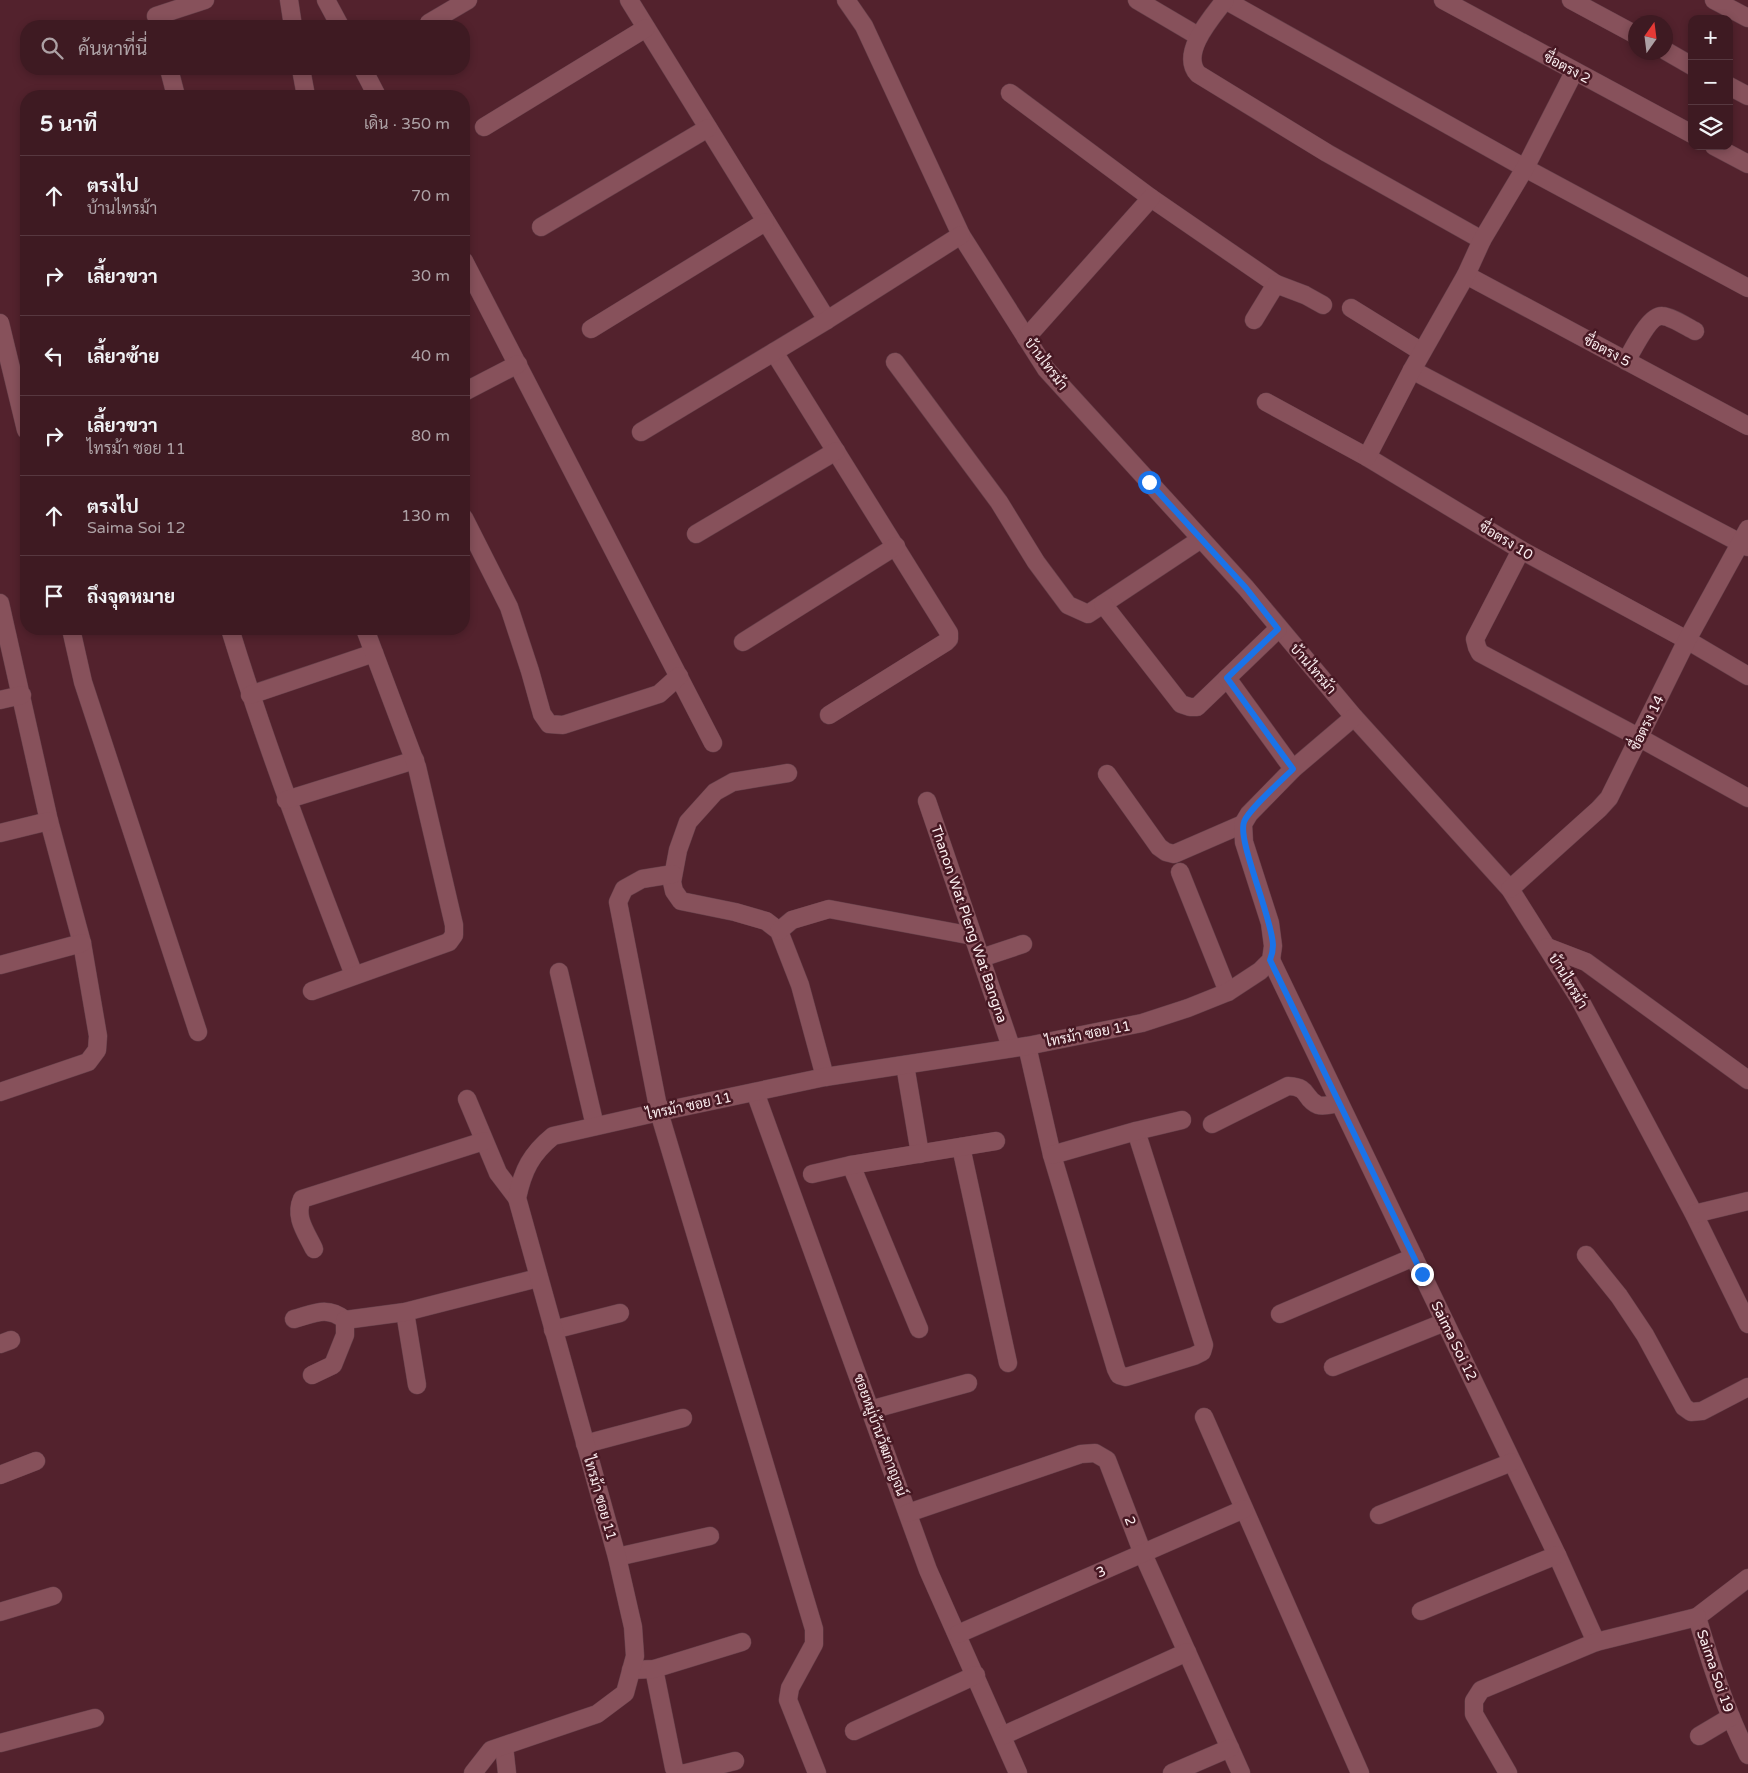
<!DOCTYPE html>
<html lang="th">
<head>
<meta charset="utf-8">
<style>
  body { margin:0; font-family:"Varela Round",Sarabun,sans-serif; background:#49272f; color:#f1f3f6 }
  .controls { position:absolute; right:15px; top:15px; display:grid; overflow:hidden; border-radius:10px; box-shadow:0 2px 8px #0003 }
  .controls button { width:45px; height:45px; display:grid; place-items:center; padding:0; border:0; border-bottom:1px solid #573840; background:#3e1a22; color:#f1f3f6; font:25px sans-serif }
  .compass { position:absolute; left:1628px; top:15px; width:45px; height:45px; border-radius:50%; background:#3e1a22; box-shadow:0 2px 8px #0003; rotate:14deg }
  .stop { position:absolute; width:15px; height:15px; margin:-11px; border:4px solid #1a73e8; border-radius:50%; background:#fff }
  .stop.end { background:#1a73e8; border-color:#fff; box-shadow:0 1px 5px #0008 }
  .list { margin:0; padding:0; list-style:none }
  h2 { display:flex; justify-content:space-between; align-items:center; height:65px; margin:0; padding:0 20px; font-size:21px }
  h2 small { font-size:16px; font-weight:400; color:#ada1a5 }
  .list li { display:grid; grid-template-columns:32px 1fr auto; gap:15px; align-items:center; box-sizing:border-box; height:80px; padding:0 20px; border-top:1px solid #573840 }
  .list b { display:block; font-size:19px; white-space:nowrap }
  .list p { margin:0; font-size:16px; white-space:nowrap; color:#ada1a5 }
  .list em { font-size:16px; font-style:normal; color:#ada1a5 }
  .icon { flex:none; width:28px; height:28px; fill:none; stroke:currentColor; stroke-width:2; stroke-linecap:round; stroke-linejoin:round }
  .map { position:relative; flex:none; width:1748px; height:1773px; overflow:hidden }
  .search { position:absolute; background:#3e1a22; box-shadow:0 2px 8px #0003; left:20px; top:20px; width:450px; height:55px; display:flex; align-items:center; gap:12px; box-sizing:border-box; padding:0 18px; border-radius:20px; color:#ada1a5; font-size:19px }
  .panel { position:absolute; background:#3e1a22; box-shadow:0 2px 8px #0003; left:20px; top:90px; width:450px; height:545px; border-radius:20px }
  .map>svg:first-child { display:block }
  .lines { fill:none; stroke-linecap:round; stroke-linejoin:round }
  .minor-casing { stroke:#653f49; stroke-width:19 }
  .minor { stroke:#87515b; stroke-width:18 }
  .route { stroke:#1a73e8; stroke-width:6 }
  .labels { text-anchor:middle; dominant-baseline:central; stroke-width:5; stroke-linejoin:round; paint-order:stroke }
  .street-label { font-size:14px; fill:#fbedef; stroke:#471823 }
</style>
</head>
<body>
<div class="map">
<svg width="1748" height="1773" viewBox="0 0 1748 1773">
  <rect width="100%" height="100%" fill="#53222d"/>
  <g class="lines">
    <!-- minor casing -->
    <g class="minor-casing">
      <g id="minor">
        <path d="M289,0L293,26"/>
        <path d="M326,0L340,26"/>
        <path d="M629,0L827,320"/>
        <path d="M846,0L864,26L961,235L1046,369L1246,588L1354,717L1510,889L1580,1000L1694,1214L1748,1324"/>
        <path d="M1137,0L1198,36"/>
        <path d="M1225,0L1525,168L1748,288"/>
        <path d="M1225,0C1213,16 1179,53 1198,74L1327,153L1482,240"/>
        <path d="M1443,0L1692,134"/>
        <path d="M1571,0L1636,35"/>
        <path d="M1714,0L1748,18"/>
        <path d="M156,16L205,0"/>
        <path d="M429,23L468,0"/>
        <path d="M1666,51L1692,66"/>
        <path d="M169,69L176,96"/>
        <path d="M301,69L306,96"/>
        <path d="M363,69L377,96"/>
        <path d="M1729,86L1748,96"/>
        <path d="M1010,93L1151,198L1276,284"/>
        <path d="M484,127L646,28"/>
        <path d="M1714,146L1748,164"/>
        <path d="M541,227L708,128"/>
        <path d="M464,261L713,743"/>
        <path d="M1466,275L1748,426"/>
        <path d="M1351,308L1422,352"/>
        <path d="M1254,320L1276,284L1305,295L1323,305"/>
        <path d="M0,323L26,430"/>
        <path d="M591,329L765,222"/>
        <path d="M1026,338L1151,198"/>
        <path d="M774,352L949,633V639L946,642L829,715"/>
        <path d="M1626,361C1633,350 1649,315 1662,316C1670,316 1687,327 1695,331"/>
        <path d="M895,362L999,502L1036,562L1068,605L1088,614L1201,539"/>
        <path d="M1412,370L1748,547"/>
        <path d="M464,392L518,364"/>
        <path d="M1266,402L1367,457L1521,550L1687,640L1748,676"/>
        <path d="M641,432L827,320L961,235"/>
        <path d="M1367,457L1412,370L1466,275L1482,240L1525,168L1574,72"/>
        <path d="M464,518L509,607L530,671L542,714L549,724L563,725L659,694L679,676"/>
        <path d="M696,534L836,451"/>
        <path d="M1521,550L1475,639L1477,647L1480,653L1640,738L1748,798"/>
        <path d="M0,603L49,821L82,943L98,1036L97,1050L88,1062L0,1092"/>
        <path d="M1103,604L1181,704L1190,707H1197L1278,629"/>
        <path d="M71,629L83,682L198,1032"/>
        <path d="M230,629C266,746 310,861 354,975"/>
        <path d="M743,642L896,546"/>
        <path d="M1227,678L1293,769"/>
        <path d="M250,695L374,653"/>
        <path d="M0,700L22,695"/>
        <path d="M788,773L733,782L715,792L688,822L678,850L672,882L674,891L681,901L735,912L766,921L779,931L800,985L825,1077"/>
        <path d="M1107,774L1159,847L1166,852L1174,854L1243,824"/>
        <path d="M286,800L415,760"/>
        <path d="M927,801L1011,1047"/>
        <path d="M0,833L49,821"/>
        <path d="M1180,872L1228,992"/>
        <path d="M673,874L642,879L624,889L618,902L659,1112L814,1629V1644L790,1688L788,1700L817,1773"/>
        <path d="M1510,889L1599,809L1609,798L1687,640L1748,529"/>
        <path d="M779,931L792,920L829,909L973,936"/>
        <path d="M1547,947L1586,962L1748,1080"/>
        <path d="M981,958L1023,944"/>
        <path d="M1271,960L1557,1555L1596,1642"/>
        <path d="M0,965L82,943"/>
        <path d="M559,972L595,1126"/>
        <path d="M312,991L449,942L454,935V925L417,767L365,629"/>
        <path d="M1027,1046L1052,1155L1116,1369L1119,1375L1126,1377L1194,1356L1202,1352L1204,1345L1136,1131"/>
        <path d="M905,1065L920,1154"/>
        <path d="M755,1092L928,1570L1018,1773"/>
        <path d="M467,1099L498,1173L517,1198"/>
        <path d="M1212,1124L1288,1086C1311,1087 1303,1099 1318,1105C1324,1107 1333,1104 1339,1103"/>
        <path d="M961,1147L1008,1363"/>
        <path d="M1052,1155L1136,1131L1182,1120"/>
        <path d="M851,1165L919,1329"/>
        <path d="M812,1174L851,1165L996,1141"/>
        <path d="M1694,1214L1748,1201"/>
        <path d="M314,1249C306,1232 294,1217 302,1199L484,1141"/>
        <path d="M1586,1255L1619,1296L1645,1335L1684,1407L1691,1412L1702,1411L1748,1387"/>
        <path d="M405,1312L417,1385"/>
        <path d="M1280,1314L1414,1257"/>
        <path d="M294,1319C313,1314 327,1305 345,1320"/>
        <path d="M553,1330L620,1313"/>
        <path d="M0,1344L11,1340"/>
        <path d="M1333,1367L1445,1322"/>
        <path d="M312,1375L333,1365L345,1335V1320L405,1312L538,1278"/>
        <path d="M870,1410L968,1383"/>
        <path d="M1204,1417L1360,1773"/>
        <path d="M585,1444L683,1418"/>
        <path d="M0,1475L36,1461"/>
        <path d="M908,1513L1081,1454L1095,1453L1107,1460L1143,1554L1241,1773"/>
        <path d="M1379,1515L1512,1462"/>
        <path d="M617,1557L710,1536"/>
        <path d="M1748,1578L1697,1617C1711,1664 1726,1711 1748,1755"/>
        <path d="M1421,1611L1557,1555"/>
        <path d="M0,1612L53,1596"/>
        <path d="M958,1634L1244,1509"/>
        <path d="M654,1669L674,1768L677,1772L681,1773"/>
        <path d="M631,1670L654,1669L742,1642"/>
        <path d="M854,1731L976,1675"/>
        <path d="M1002,1736L1187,1652"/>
        <path d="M1699,1736L1731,1717"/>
        <path d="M0,1743L95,1718"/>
        <path d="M504,1746L507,1773"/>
        <path d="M473,1773L491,1750L597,1714L625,1693L635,1656L633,1627L617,1557L517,1198C523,1170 531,1154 553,1136L659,1112L825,1077L1027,1046L1142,1023L1188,1008L1228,992L1260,971L1271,960L1273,946L1270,923L1244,842L1243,824L1249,814L1293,769L1354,717"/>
        <path d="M686,1773L735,1761"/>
        <path d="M1172,1773L1230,1748"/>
        <path d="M1508,1773L1474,1714V1701L1481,1690L1596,1642L1697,1617"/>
      </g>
    </g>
    <!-- minor -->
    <use href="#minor" class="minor"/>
  </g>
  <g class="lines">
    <!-- route -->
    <path class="route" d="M1149,482L1246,588L1278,629L1227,678L1293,769C1282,780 1248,810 1244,822C1237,840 1272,917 1273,945C1273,950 1272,955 1270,960L1422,1274"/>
  </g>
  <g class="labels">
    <!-- street labels -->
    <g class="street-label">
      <text transform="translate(1567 68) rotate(28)">ซื่อตรง 2</text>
      <text transform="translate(1607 351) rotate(28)">ซื่อตรง 5</text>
      <text transform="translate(1046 364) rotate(53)">บ้านไทรม้า</text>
      <text transform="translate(1506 541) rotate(31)">ซื่อตรง 10</text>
      <text transform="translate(1313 669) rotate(49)">บ้านไทรม้า</text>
      <text transform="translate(1647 723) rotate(-64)">ซื่อตรง 14</text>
      <text transform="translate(969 924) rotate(71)">Thanon Wat Pleng Wat Bangna</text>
      <text transform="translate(1568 981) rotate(59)">บ้านไทรม้า</text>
      <text transform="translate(1088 1034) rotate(-11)">ไทรม้า ซอย 11</text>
      <text transform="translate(689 1106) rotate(-12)">ไทรม้า ซอย 11</text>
      <text transform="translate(1454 1341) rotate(64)">Saima Soi 12</text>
      <text transform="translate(880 1435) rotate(70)">ซอยหมู่บ้านวัฒกาญจน์</text>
      <text transform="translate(600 1498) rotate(74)">ไทรม้า ซอย 11</text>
      <text transform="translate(1130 1521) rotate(69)">2</text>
      <text transform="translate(1101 1572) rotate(-23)">3</text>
      <text transform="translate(1715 1671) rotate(71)">Saima Soi 19</text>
    </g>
  </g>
</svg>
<div class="controls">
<button>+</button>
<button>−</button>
<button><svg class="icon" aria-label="layers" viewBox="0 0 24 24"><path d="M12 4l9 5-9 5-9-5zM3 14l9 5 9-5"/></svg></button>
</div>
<svg class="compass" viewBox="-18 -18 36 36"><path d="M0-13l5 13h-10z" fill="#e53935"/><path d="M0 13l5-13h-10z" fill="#ada1a5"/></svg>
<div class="stop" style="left:1149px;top:482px"></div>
<div class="stop end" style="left:1422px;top:1274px"></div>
<div class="search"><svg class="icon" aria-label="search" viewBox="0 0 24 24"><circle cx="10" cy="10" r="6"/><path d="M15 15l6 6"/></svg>ค้นหาที่นี่</div>
<section class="panel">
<h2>5 นาที<small>เดิน · 350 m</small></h2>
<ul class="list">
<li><svg class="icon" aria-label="ahead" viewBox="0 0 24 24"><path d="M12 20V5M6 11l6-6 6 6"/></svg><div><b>ตรงไป</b><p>บ้านไทรม้า</p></div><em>70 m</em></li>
<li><svg class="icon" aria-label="right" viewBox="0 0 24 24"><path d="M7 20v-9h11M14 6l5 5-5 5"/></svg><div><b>เลี้ยวขวา</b></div><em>30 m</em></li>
<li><svg class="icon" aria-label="left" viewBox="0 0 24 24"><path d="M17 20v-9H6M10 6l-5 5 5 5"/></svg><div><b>เลี้ยวซ้าย</b></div><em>40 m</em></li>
<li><svg class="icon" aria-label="right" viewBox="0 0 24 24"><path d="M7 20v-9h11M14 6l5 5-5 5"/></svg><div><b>เลี้ยวขวา</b><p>ไทรม้า ซอย 11</p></div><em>80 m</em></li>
<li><svg class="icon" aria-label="ahead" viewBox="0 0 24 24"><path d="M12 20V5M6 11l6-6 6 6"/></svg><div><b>ตรงไป</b><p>Saima Soi 12</p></div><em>130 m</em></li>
<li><svg class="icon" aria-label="arrive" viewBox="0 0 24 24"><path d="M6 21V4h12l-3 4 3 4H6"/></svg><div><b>ถึงจุดหมาย</b></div></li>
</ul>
</section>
</div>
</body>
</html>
